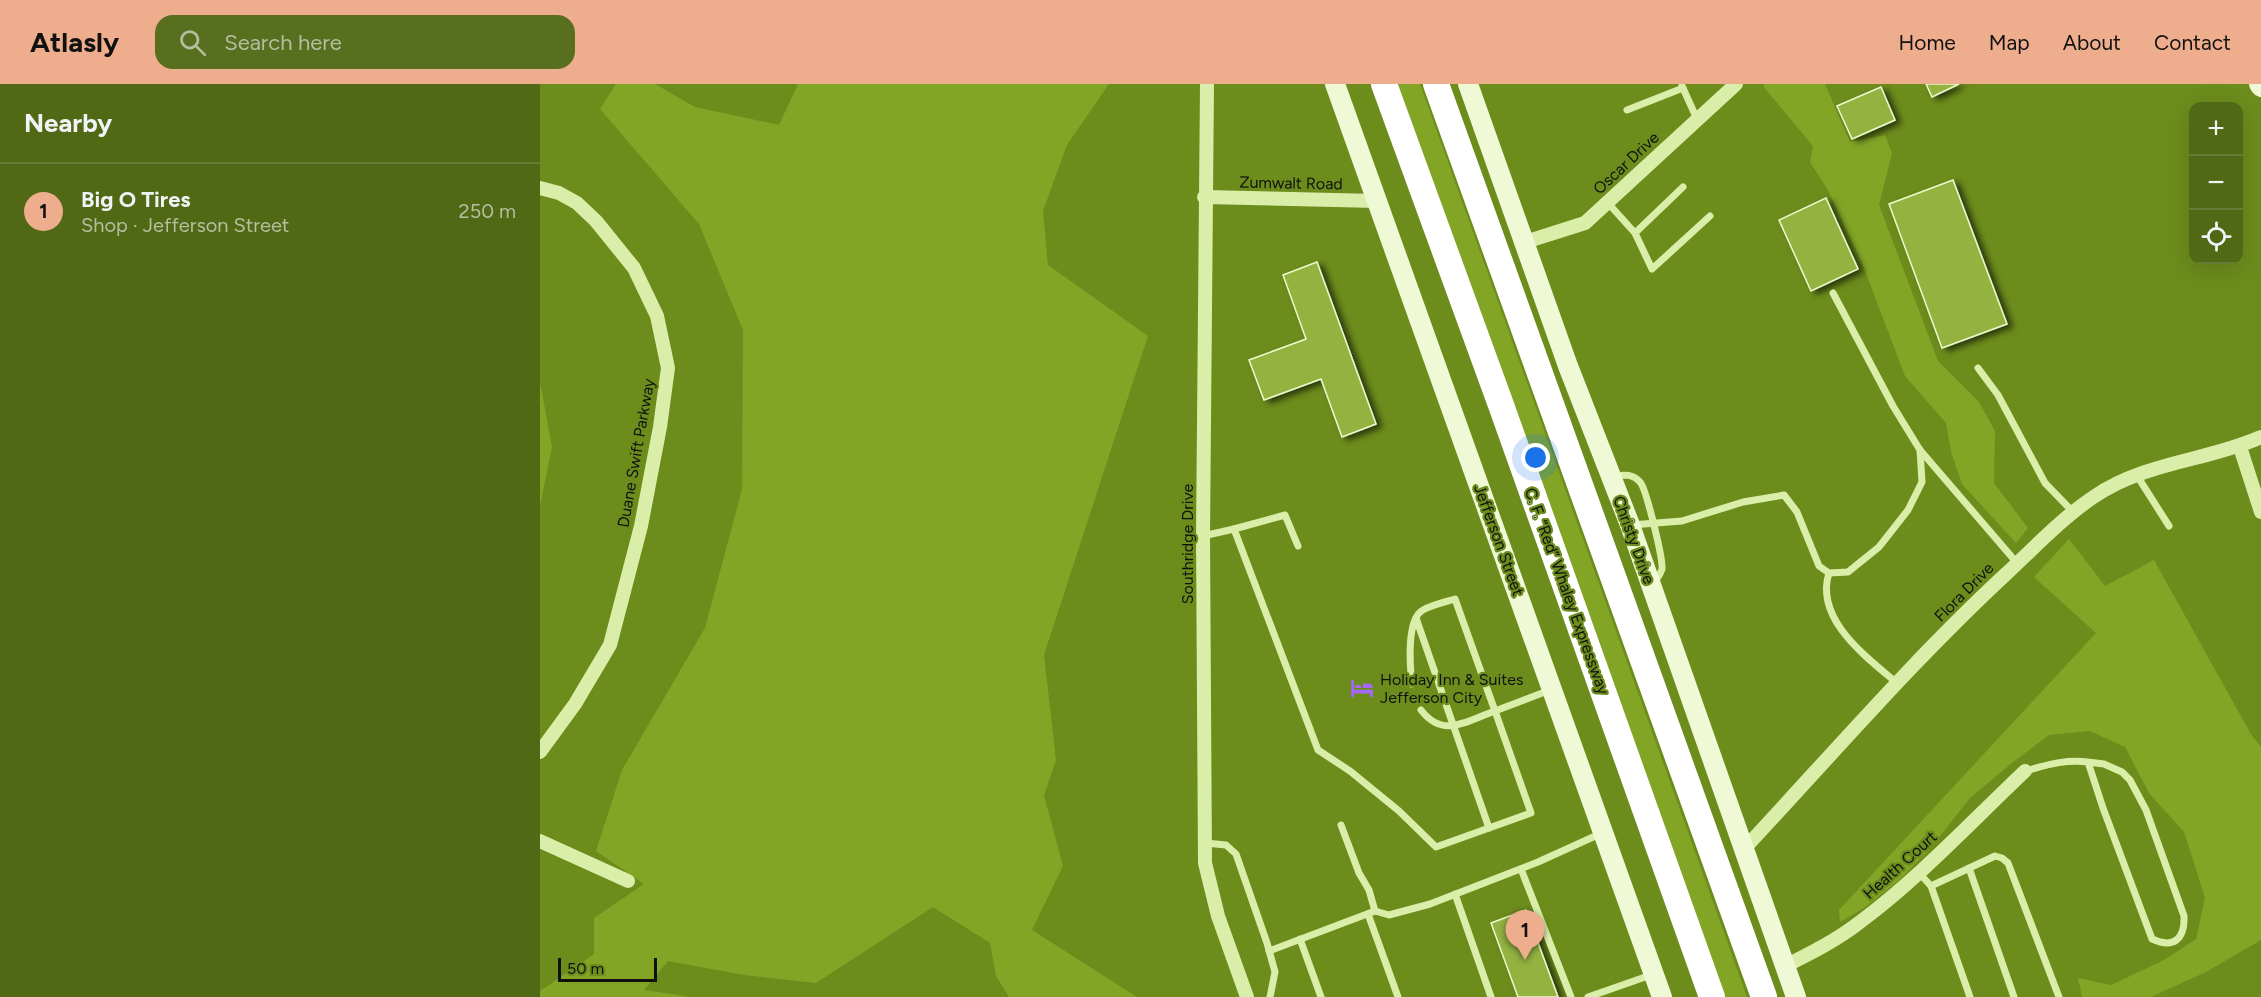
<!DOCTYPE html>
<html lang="en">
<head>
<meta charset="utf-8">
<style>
  body { margin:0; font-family:Figtree,sans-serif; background:#576f1e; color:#f1f3f6 }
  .controls { position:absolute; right:18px; top:18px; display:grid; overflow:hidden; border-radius:12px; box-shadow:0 6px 24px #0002 }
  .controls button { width:54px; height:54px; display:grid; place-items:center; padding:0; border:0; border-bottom:2px solid #677c34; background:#516915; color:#f1f3f6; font:30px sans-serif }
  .scale { position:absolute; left:18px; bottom:15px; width:99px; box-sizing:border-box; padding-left:6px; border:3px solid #111; border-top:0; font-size:16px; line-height:21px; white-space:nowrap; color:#111; -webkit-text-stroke:4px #6c8c1c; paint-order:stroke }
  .you { position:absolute; left:996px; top:374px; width:21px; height:21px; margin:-15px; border:4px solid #fff; border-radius:50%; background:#1a73e8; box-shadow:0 0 0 9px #1a73e833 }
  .badge { display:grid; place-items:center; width:39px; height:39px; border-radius:50%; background:#eead8d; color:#111; font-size:20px; font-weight:700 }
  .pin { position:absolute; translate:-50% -50px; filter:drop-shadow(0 2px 3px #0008) }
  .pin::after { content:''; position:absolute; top:32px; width:21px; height:18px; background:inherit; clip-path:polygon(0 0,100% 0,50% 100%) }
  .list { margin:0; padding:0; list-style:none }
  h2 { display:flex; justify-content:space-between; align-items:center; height:78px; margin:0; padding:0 24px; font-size:26px }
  h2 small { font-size:20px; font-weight:400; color:#b4bfa0 }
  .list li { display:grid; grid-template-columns:39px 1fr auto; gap:18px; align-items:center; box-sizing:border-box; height:96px; padding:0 24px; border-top:2px solid #677c34 }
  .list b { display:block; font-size:22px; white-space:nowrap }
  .list p { margin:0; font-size:20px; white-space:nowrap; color:#b4bfa0 }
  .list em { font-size:20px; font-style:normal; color:#b4bfa0 }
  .icon { flex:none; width:33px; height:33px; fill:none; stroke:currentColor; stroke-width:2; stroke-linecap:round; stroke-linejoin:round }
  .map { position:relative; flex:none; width:1721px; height:913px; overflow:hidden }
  header { display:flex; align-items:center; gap:36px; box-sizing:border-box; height:84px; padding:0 30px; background:#eead8d; color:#111 }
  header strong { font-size:28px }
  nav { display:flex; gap:33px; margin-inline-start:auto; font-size:21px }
  .search { width:420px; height:54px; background:#576f1e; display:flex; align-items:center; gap:15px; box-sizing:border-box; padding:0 21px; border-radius:18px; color:#b4bfa0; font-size:22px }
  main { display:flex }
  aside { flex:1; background:#516915 }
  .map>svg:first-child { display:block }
  .green { fill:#82a526 }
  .building { fill:#93b241; stroke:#eef9ce; stroke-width:1.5; filter:url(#shadow) }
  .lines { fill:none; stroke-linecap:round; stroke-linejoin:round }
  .lane { stroke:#daeda9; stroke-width:7 }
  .street { stroke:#daeda9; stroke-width:14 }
  .secondary { stroke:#eff9d5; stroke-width:20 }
  .highway { stroke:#fff; stroke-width:26 }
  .labels { text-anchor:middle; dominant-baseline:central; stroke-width:4.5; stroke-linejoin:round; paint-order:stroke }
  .street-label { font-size:16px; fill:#111; stroke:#6c8c1c }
  .poi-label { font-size:16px; fill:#111; stroke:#6c8c1c; text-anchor:start }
</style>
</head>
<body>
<header>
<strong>Atlasly</strong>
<div class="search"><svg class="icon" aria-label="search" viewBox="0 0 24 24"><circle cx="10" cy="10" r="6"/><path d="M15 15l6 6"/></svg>Search here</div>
<nav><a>Home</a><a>Map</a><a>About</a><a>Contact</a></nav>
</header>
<main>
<aside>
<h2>Nearby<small></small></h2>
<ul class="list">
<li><span class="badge">1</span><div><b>Big O Tires</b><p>Shop · Jefferson Street</p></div><em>250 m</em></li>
</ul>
</aside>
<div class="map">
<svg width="1721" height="913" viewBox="0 0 1721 913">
  <defs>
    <filter id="shadow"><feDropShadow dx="5.5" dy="3" stdDeviation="3" flood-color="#0009"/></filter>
  </defs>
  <rect width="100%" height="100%" fill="#6c8c1c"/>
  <!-- green -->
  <g class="green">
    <path d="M76,0H115L155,23L239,41L258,0H569L527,61L503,127L508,181L608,252L504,571L516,676L504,711L523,782L492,846L597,913H469L456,892L450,859L393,823L276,899L204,891L128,877L104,906L150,913H0V907L54,870V834L104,800L56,767L82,686L165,544L202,405L203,246L159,140L60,25Z"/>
    <path d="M853,0H880L1207,913H1179Z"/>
    <path d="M1225,0H1285L1310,58L1345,51L1352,69L1339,121L1398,277L1439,318L1455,347L1454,399L1488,444L1476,459L1422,400L1411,368L1406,339L1365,292L1322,179L1288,106L1270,78L1273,62L1223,2Z"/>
    <path d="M0,298L12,363L0,422Z"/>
    <path d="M1529,455L1565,502L1614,476L1712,652L1721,663V856L1666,888L1611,913H1542L1538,894L1571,901L1624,876L1656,855L1665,814L1644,748L1609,709L1585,663L1550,647L1509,651L1472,679L1430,714L1389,766L1358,797L1324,824L1300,838L1299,826L1556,549L1494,493Z"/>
  </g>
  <!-- building -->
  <g class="building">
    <path d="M1386,0H1419L1392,13Z"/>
    <path d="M1341,3L1355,36L1312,55L1297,22Z"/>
    <path d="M1413,96L1467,240L1402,264L1349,120Z"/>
    <path d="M1286,114L1318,185L1271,207L1239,136Z"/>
    <path d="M777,178L836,340L802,353L781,295L724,316L709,276L766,255L743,191Z"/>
    <path d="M986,826L1018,913H978L951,839Z"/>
  </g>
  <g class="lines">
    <!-- lane -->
    <g class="lane">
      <path d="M1142,2L1157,35"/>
      <path d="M1087,26L1143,4"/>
      <path d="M1067,118L1095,149L1112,185L1170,132"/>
      <path d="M1095,149L1143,103"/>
      <path d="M1293,209L1353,322L1380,366L1477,479"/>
      <path d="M1438,284L1458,311L1505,399L1534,429"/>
      <path d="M1596,390L1629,442"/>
      <path d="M1073,392C1083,391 1092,389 1100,398C1106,404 1123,474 1122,485C1122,486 1119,492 1118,493L1112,497"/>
      <path d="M1091,441L1142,437L1203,418L1244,411L1257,428L1279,482L1289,489L1308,488L1339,463L1368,426L1382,398L1380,366"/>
      <path d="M694,445L745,431L758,462"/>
      <path d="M663,452L694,445L778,666L810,687L859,727L896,763L991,729L955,627L1010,606"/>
      <path d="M1289,489C1274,536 1328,574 1358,600"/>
      <path d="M876,534L949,744"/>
      <path d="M872,600C870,583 866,535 883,526C892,521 905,518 915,515L955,627C926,637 903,655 881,626"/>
      <path d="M1485,687C1507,681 1525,675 1548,678L1563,724L1612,855C1634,865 1645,855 1644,832L1606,726L1590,696L1582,688L1564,680L1548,678"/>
      <path d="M665,759L686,761L696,770L727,859L735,888L730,913"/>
      <path d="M1429,784L1474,913"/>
      <path d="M981,785L1031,913"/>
      <path d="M1379,789L1391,802L1455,772L1462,774L1468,779L1519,913"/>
      <path d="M1391,802L1430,913"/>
      <path d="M915,810L951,913"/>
      <path d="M835,827L849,831L890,820L998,778L1062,749"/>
      <path d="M828,830L858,913"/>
      <path d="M760,855L781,913"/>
      <path d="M729,867L835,827L829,806L819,789L801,741"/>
      <path d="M1048,913L1111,891"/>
    </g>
    <!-- street -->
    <g class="street">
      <path d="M667,0L663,452L665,779L678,832L707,913"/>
      <path d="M0,104L19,109L37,119L56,137L94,184L117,232L128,284L120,343L101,442L70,561L35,620L0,668"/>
      <path d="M664,113L837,117"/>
      <path d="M985,158L1045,139L1196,0"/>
      <path d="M1700,363L1721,428"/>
      <path d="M0,757L88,797"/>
      <path d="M1203,766C1290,673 1373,576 1466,490C1494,464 1523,433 1555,412C1605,378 1667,377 1721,353"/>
      <path d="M1245,882C1271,869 1297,856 1320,838C1379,794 1431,738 1485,687"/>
    </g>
    <!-- secondary -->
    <g class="secondary">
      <path d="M795,0L1122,913"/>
      <path d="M928,0L1028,282L1090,441L1256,913"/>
      <path d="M1719,0L1721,3"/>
    </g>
    <!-- highway -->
    <g class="highway">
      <path d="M844,0L961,321L1172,913"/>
      <path d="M896,0L1224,913"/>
    </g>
  </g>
  <!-- icons -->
  <defs>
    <g id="hotel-bare" transform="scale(1.8)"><path d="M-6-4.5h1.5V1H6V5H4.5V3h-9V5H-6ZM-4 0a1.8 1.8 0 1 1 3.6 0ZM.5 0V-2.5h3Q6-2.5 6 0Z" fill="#a767fd" stroke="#6c8c1c" stroke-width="2.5" paint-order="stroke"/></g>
  </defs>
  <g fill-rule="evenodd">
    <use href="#hotel-bare" x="822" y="604"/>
  </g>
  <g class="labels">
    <!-- street labels -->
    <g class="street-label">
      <text transform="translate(1086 79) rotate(-43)">Oscar Drive</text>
      <text transform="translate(751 99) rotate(1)">Zumwalt Road</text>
      <text transform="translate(96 369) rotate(-80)">Duane Swift Parkway</text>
      <text transform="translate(959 456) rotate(70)">Jefferson Street</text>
      <text transform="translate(1094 456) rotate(70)">Christy Drive</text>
      <text transform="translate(647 460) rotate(-90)">Southridge Drive</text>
      <text transform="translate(1027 507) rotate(70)">C. F. “Red” Whaley Expressway</text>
      <text transform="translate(1424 508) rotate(-45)">Flora Drive</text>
      <text transform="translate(1360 781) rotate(-42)">Health Court</text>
    </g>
    <!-- poi labels -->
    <g class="poi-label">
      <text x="840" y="595">Holiday Inn &amp; Suites<tspan x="840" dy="18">Jefferson City</tspan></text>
    </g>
  </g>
</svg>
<div class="controls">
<button>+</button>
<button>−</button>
<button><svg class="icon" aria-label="locate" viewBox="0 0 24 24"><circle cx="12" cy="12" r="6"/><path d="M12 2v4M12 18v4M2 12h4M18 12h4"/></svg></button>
</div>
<div class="scale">50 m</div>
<div class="you"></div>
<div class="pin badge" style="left:985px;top:876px">1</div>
</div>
</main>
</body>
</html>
